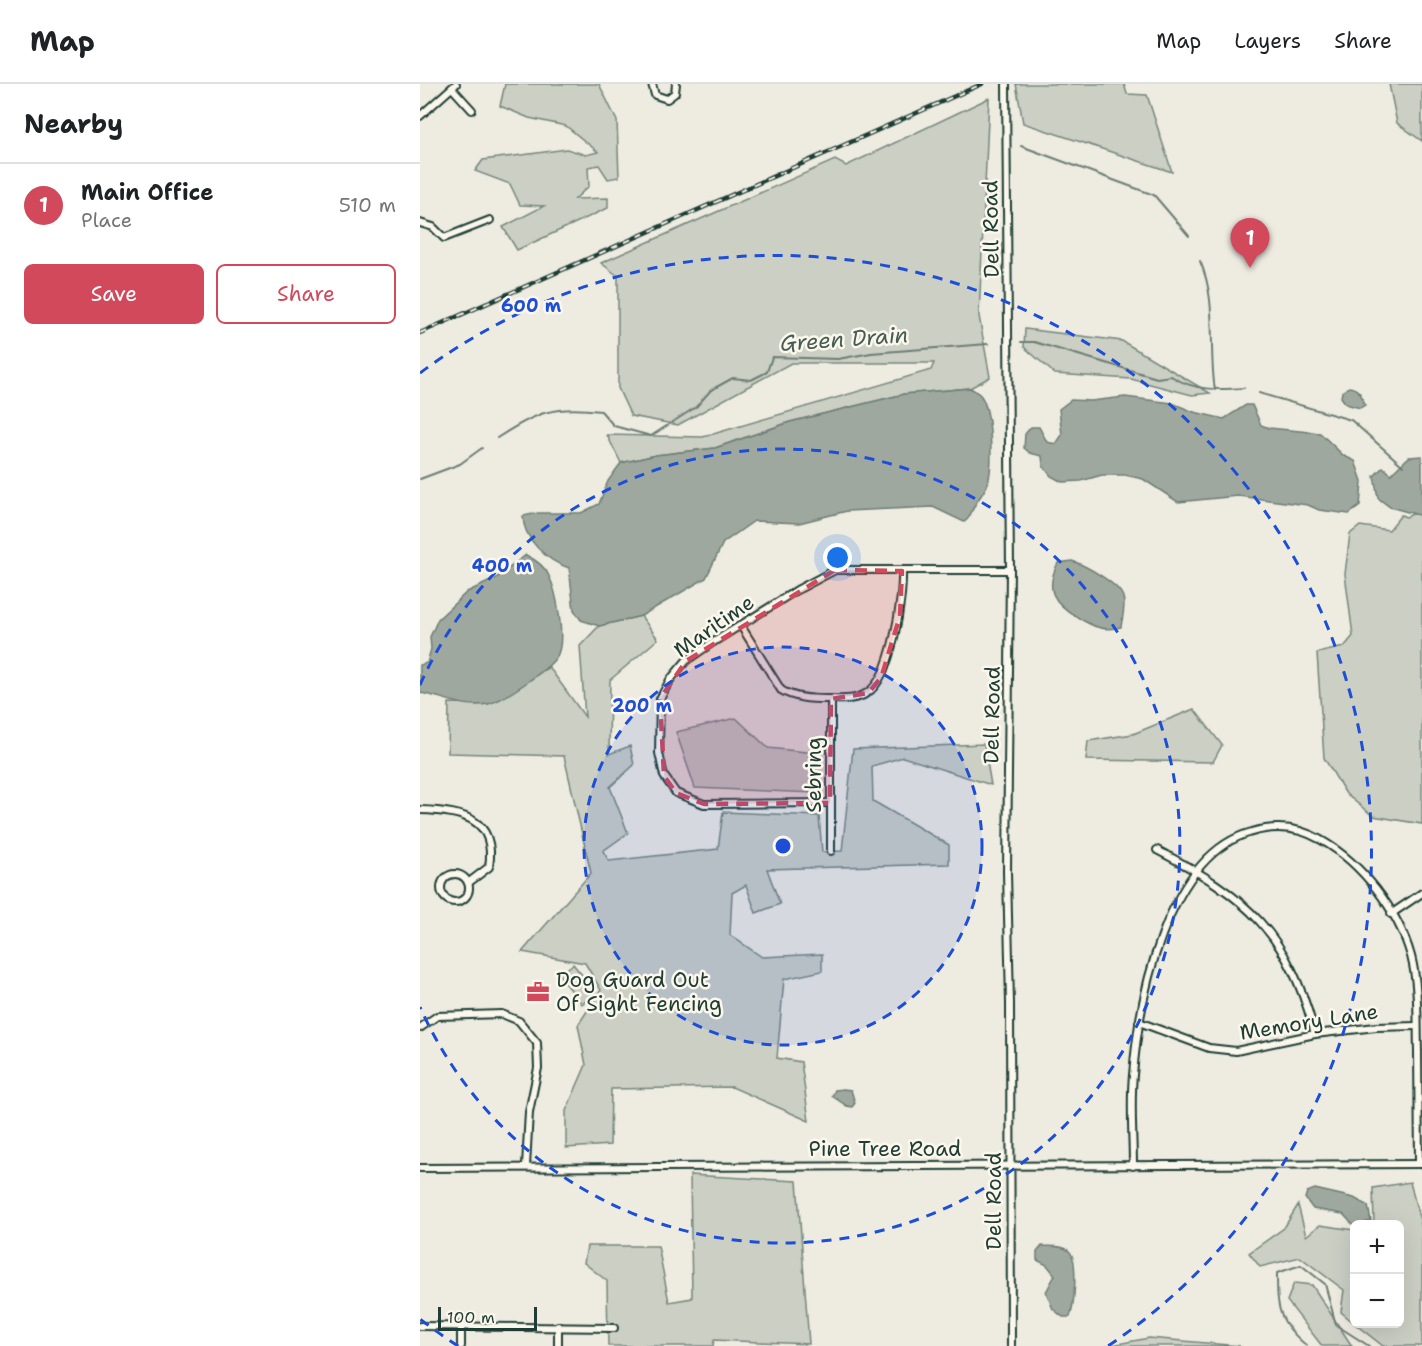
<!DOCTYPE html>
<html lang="en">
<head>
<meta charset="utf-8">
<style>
  body { margin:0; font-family:"Shantell Sans",sans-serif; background:#f6f6f6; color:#202124 }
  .controls { position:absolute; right:18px; bottom:18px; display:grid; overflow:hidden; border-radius:9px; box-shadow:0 6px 24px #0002 }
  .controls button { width:54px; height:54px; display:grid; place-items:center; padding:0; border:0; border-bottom:2px solid #e0e0e0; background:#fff; color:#202124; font:30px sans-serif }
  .scale { position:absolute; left:18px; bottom:15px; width:99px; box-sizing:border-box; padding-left:6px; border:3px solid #1f3d34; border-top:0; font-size:16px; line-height:21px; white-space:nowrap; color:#1f3d34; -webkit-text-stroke:4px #fbf7ec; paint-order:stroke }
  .you { position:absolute; left:418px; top:474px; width:21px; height:21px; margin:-15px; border:4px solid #fff; border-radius:50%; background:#1a73e8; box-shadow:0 0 0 9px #1a73e833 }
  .badge { display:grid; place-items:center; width:39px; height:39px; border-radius:50%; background:#d1495b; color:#fff; font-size:20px; font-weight:700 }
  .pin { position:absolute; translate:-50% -50px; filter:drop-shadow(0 2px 3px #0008) }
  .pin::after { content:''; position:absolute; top:32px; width:21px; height:18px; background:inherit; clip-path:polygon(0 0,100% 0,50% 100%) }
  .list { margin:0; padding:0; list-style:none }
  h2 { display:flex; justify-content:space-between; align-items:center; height:78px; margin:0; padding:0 24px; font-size:26px }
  h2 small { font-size:20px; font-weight:400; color:#757577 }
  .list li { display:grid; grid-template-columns:39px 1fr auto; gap:18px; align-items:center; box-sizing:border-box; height:84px; padding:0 24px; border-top:2px solid #e0e0e0 }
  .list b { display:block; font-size:22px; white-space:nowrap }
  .list p { margin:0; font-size:20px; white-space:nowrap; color:#757577 }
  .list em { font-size:20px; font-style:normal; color:#757577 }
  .actions { display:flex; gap:12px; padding:18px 24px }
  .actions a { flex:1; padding:14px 0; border:2px solid #d1495b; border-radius:9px; text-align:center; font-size:21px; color:#d1495b }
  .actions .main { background:#d1495b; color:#fff }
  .map { position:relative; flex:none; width:1002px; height:1262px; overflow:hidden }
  header { display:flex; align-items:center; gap:36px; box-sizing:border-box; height:84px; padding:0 30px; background:#fff; border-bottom:2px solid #e0e0e0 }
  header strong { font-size:28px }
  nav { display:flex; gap:33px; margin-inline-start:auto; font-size:21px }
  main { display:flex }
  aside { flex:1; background:#fff }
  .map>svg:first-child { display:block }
  .green { fill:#cbcfc4; stroke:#75867c; stroke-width:1.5 }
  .water { fill:#9fa89f; stroke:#6c7d74; stroke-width:1.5 }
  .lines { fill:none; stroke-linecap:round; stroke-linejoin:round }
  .stream { stroke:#6c7d74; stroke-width:2 }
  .minor-casing { stroke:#1f3d34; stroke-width:10 }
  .minor { stroke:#fbf7ec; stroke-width:6 }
  .rail-casing { stroke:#1f3d34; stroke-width:4.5 }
  .rail { stroke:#fbf7ec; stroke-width:2; stroke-dasharray:7; stroke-linecap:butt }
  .marked { fill:#d1495b; fill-opacity:0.2; stroke:#d1495b; stroke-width:4.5; stroke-dasharray:12 8; stroke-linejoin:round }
  .ring { fill:none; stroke:#1d4ed8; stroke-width:3; stroke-dasharray:10 8 }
  .labels { text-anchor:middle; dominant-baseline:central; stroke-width:5; stroke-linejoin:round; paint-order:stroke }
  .street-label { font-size:21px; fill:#1f3d34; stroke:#fbf7ec }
  .poi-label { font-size:21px; fill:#1f3d34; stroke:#fbf7ec; text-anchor:start }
  .water-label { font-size:22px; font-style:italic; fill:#455d54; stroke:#fbf7ec }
  .centre { fill:#1d4ed8; stroke:#fbf7ec; stroke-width:3 }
  .ring-label { font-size:18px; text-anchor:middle; font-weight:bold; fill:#1d4ed8; stroke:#fbf7ec; stroke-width:5; stroke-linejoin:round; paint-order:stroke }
</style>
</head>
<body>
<header>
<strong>Map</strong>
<nav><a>Map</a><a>Layers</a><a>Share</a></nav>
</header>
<main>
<aside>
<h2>Nearby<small></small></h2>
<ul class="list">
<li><span class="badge">1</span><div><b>Main Office</b><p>Place</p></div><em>510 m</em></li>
</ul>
<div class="actions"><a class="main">Save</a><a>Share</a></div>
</aside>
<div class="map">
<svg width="1002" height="1262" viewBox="0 0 1002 1262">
  <rect width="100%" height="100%" fill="#eeece1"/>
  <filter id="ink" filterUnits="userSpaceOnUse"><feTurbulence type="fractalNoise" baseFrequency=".0167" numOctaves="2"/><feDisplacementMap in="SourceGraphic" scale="12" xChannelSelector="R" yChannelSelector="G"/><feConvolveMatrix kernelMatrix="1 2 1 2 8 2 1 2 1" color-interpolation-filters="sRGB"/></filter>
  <g filter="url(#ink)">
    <!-- green -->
    <g class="green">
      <path d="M85,0H179L197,37L199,93L188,95L179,81L168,83L169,102L155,115L188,114V124L97,166L83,143L124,122L100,121L90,100L55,87L63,76L147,65L166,71L178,68L146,42L109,34L80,22Z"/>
      <path d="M596,0H704L707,10L727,11L752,88L603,39Z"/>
      <path d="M969,0H1002V57L977,39Z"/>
      <path d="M569,14L559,232L570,293L550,304L484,310L370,338L295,364L236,371L201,379L187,351L283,353L511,286L514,279H371L258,341L211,332L198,304V192L181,179L415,76L426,82Z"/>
      <path d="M605,245L702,257L790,309L772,311L711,295L635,290L604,263Z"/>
      <path d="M1002,426V740L953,732L926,710L904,674L897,569L924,563L933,552L925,490L930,450L940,442L969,446L981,431L986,433Z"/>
      <path d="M221,532L238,555L190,596L189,670L210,662L214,681L190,703L208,749L183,767L189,777L298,765L303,728L399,732L402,768L422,767L433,665L564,660L571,701L483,673L452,682L453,717L529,761V780L347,785L360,820L336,829L326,801L312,809L310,851L342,873L402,870V887L364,895L357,974L381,978L389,1037L312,1003L191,1005L190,1061L146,1064V1027L166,981L158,941L181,906L165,879L102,868L171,789L144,672L28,669L29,619L68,620L129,583L165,633L160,562L179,542Z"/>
      <path d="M774,625L802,661L793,678L666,676L668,657L713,650Z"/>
      <path d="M316,634L348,664L396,669L395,709L275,704L256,648Z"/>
      <path d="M153,880L176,908L162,920L139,891Z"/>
      <path d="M270,1091L377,1097L389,1260L294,1256L293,1262H188L187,1197L164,1179L167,1162H238L249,1218L272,1214Z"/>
      <path d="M990,1098L1002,1145V1262H963L935,1240H980V1140H954L953,1104Z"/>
      <path d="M878,1121L886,1152L900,1141L934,1146V1239L921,1228L924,1206L880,1173L840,1183L829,1169L864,1144Z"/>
      <path d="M874,1199L892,1201L932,1262H902L867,1217Z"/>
      <path d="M729,1254L820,1262H687Z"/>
    </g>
    <!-- water -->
    <g class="water">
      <path d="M929,303C939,304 942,312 945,321L940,324L926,320L921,313L922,308Z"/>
      <path d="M550,304C554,306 558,308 561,312C572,328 573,380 568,399C565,408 558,414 554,423C550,429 551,434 544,438L513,423L427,427L379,439L334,437L303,459L286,494L221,532L179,542L161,536L154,526L149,484C127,477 103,455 103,432L118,429H161L179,420L188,397L201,379L236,371L295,364L370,338L484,310Z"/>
      <path d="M705,313L752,319L774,328L804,335L826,321H832L841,341L849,344L900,349L924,372L935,377L942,397L940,422L929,430L899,426L888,421L818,412L758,418L723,395L705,391H682L661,397L642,398L631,392L623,382L622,372L610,369L604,364L605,350L611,343H619L627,358L636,360L642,351L639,325L651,316L671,317Z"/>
      <path d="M1002,372V432L970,423L958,414L954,392L963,383L971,390L989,373Z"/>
      <path d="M106,471C116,476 125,482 129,492C137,508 145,553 138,570C133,583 82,617 68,620C44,625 22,612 0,609V581L7,579L11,565L10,553L18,535L47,508L75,495Z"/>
      <path d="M652,477C665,481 699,500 703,513C706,522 702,534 701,543C683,548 672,542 657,533C634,519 624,506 638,479Z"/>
      <path d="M423,1005L431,1006L435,1019L432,1023L427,1022L412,1012L415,1006Z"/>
      <path d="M895,1105L934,1114L948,1122L951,1137L934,1142L923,1130L893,1125L885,1114L887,1108Z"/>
      <path d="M622,1162C630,1163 643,1161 649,1167C659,1176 654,1221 650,1233H643L633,1225L626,1208L635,1191L627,1181L617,1176V1168Z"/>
    </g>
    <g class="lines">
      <!-- stream -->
      <g class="stream">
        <path d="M601,62L734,111L769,152"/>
        <path d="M780,177C798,218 788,263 795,306"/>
        <path d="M601,258H614L737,294L751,292C774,307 797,306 824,304"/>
        <path d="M839,309L931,336L983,382"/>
        <path d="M77,354C117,328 133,321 181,327L194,342L231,352L276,323L291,306L313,294L331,296L347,288L352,273L418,275L451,269L568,260"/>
        <path d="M0,395L40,380L62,364"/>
        <path d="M887,1262C858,1238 857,1225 857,1189L881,1181L905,1200L916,1241L949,1262"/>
      </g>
      <!-- minor casing -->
      <g class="minor-casing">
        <g id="minor">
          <path d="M232,0L235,11L247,15L255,9L256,0"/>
          <path d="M586,0L590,486L587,788L590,919L591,1262"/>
          <path d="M32,4L52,26"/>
          <path d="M0,32L36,0"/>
          <path d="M0,139L13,143L24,154L70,136"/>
          <path d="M321,542L361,606C374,614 390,615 406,615C419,615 435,617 447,609C472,594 483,514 482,487"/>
          <path d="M411,615V767"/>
          <path d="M410,719L284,720L256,709L244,692L239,669L240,615L250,596L266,577L292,559L377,506L415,486H590"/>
          <path d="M0,726C40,727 77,733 69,783L48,799"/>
          <path d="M737,766C828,813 868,849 895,950"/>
          <circle cx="35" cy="804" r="14"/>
          <path d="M971,830L1002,809"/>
          <path d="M719,938L789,964L816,967L895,950L956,943L997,942"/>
          <path d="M0,944L17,932L82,930L99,937L117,959L118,984L109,1028L106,1082"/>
          <path d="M713,1082C713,1051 710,1021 713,991C719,916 746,771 832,748C856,741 879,743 901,756C942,779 978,826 991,872C999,903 997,935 998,967C998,1004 999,1042 999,1080"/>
          <path d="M0,1084L1002,1080"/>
          <path d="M41,1241V1262"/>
          <path d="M0,1242L194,1244"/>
          <path d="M138,1242V1262"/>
        </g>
      </g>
      <!-- minor -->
      <use href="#minor" class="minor"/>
      <!-- rail casing -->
      <g class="rail-casing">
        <path id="rail" d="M0,249L562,0"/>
      </g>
      <!-- rail -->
      <use href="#rail" class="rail"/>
    </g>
  </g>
  <!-- marked area -->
  <path class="marked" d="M415,486L482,487L480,532L461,594L448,609L411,615L410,719L284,720L256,709L244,692L240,615L266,577Z"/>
  <!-- distance rings -->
  <circle cx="363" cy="762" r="199" fill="#1d4ed8" fill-opacity=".12"/>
  <g class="ring">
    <circle cx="363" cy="762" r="199"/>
    <path d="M0 601A397 397 0 1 1 0 923"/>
    <path d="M38 1262A596 596 0 0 1 0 1235M0 289A596 596 0 1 1 688 1262"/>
  </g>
  <!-- icons -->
  <defs>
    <g id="office-bare" transform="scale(1.8)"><path d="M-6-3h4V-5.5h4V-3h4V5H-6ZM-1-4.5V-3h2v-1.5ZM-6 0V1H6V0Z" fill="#d1495b" stroke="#fbf7ec" stroke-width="2.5" paint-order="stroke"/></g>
  </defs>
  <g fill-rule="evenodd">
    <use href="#office-bare" x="118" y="908"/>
  </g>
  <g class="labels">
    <!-- street labels -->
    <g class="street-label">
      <text transform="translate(571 145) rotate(-91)">Dell Road</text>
      <text transform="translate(294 542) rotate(-35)">Maritime</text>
      <text transform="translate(572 631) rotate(-89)">Dell Road</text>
      <text transform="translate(394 691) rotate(-90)">Sebring</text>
      <text transform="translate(889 938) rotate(-9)">Memory Lane</text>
      <text x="465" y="1065">Pine Tree Road</text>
      <text transform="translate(574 1117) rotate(-90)">Dell Road</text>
    </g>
    <!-- poi labels -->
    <g class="poi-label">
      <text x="136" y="896">Dog Guard Out<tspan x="136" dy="24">Of Sight Fencing</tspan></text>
    </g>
    <!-- water labels -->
    <g class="water-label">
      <text transform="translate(424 255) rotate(-4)">Green Drain</text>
    </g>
  </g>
  <circle cx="363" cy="762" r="9" class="centre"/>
  <g class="ring-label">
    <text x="111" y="228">600 m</text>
    <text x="82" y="488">400 m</text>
    <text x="222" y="628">200 m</text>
  </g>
</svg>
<div class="controls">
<button>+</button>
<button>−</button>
</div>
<div class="scale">100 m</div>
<div class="you"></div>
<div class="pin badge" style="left:830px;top:184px">1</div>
</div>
</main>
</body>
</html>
